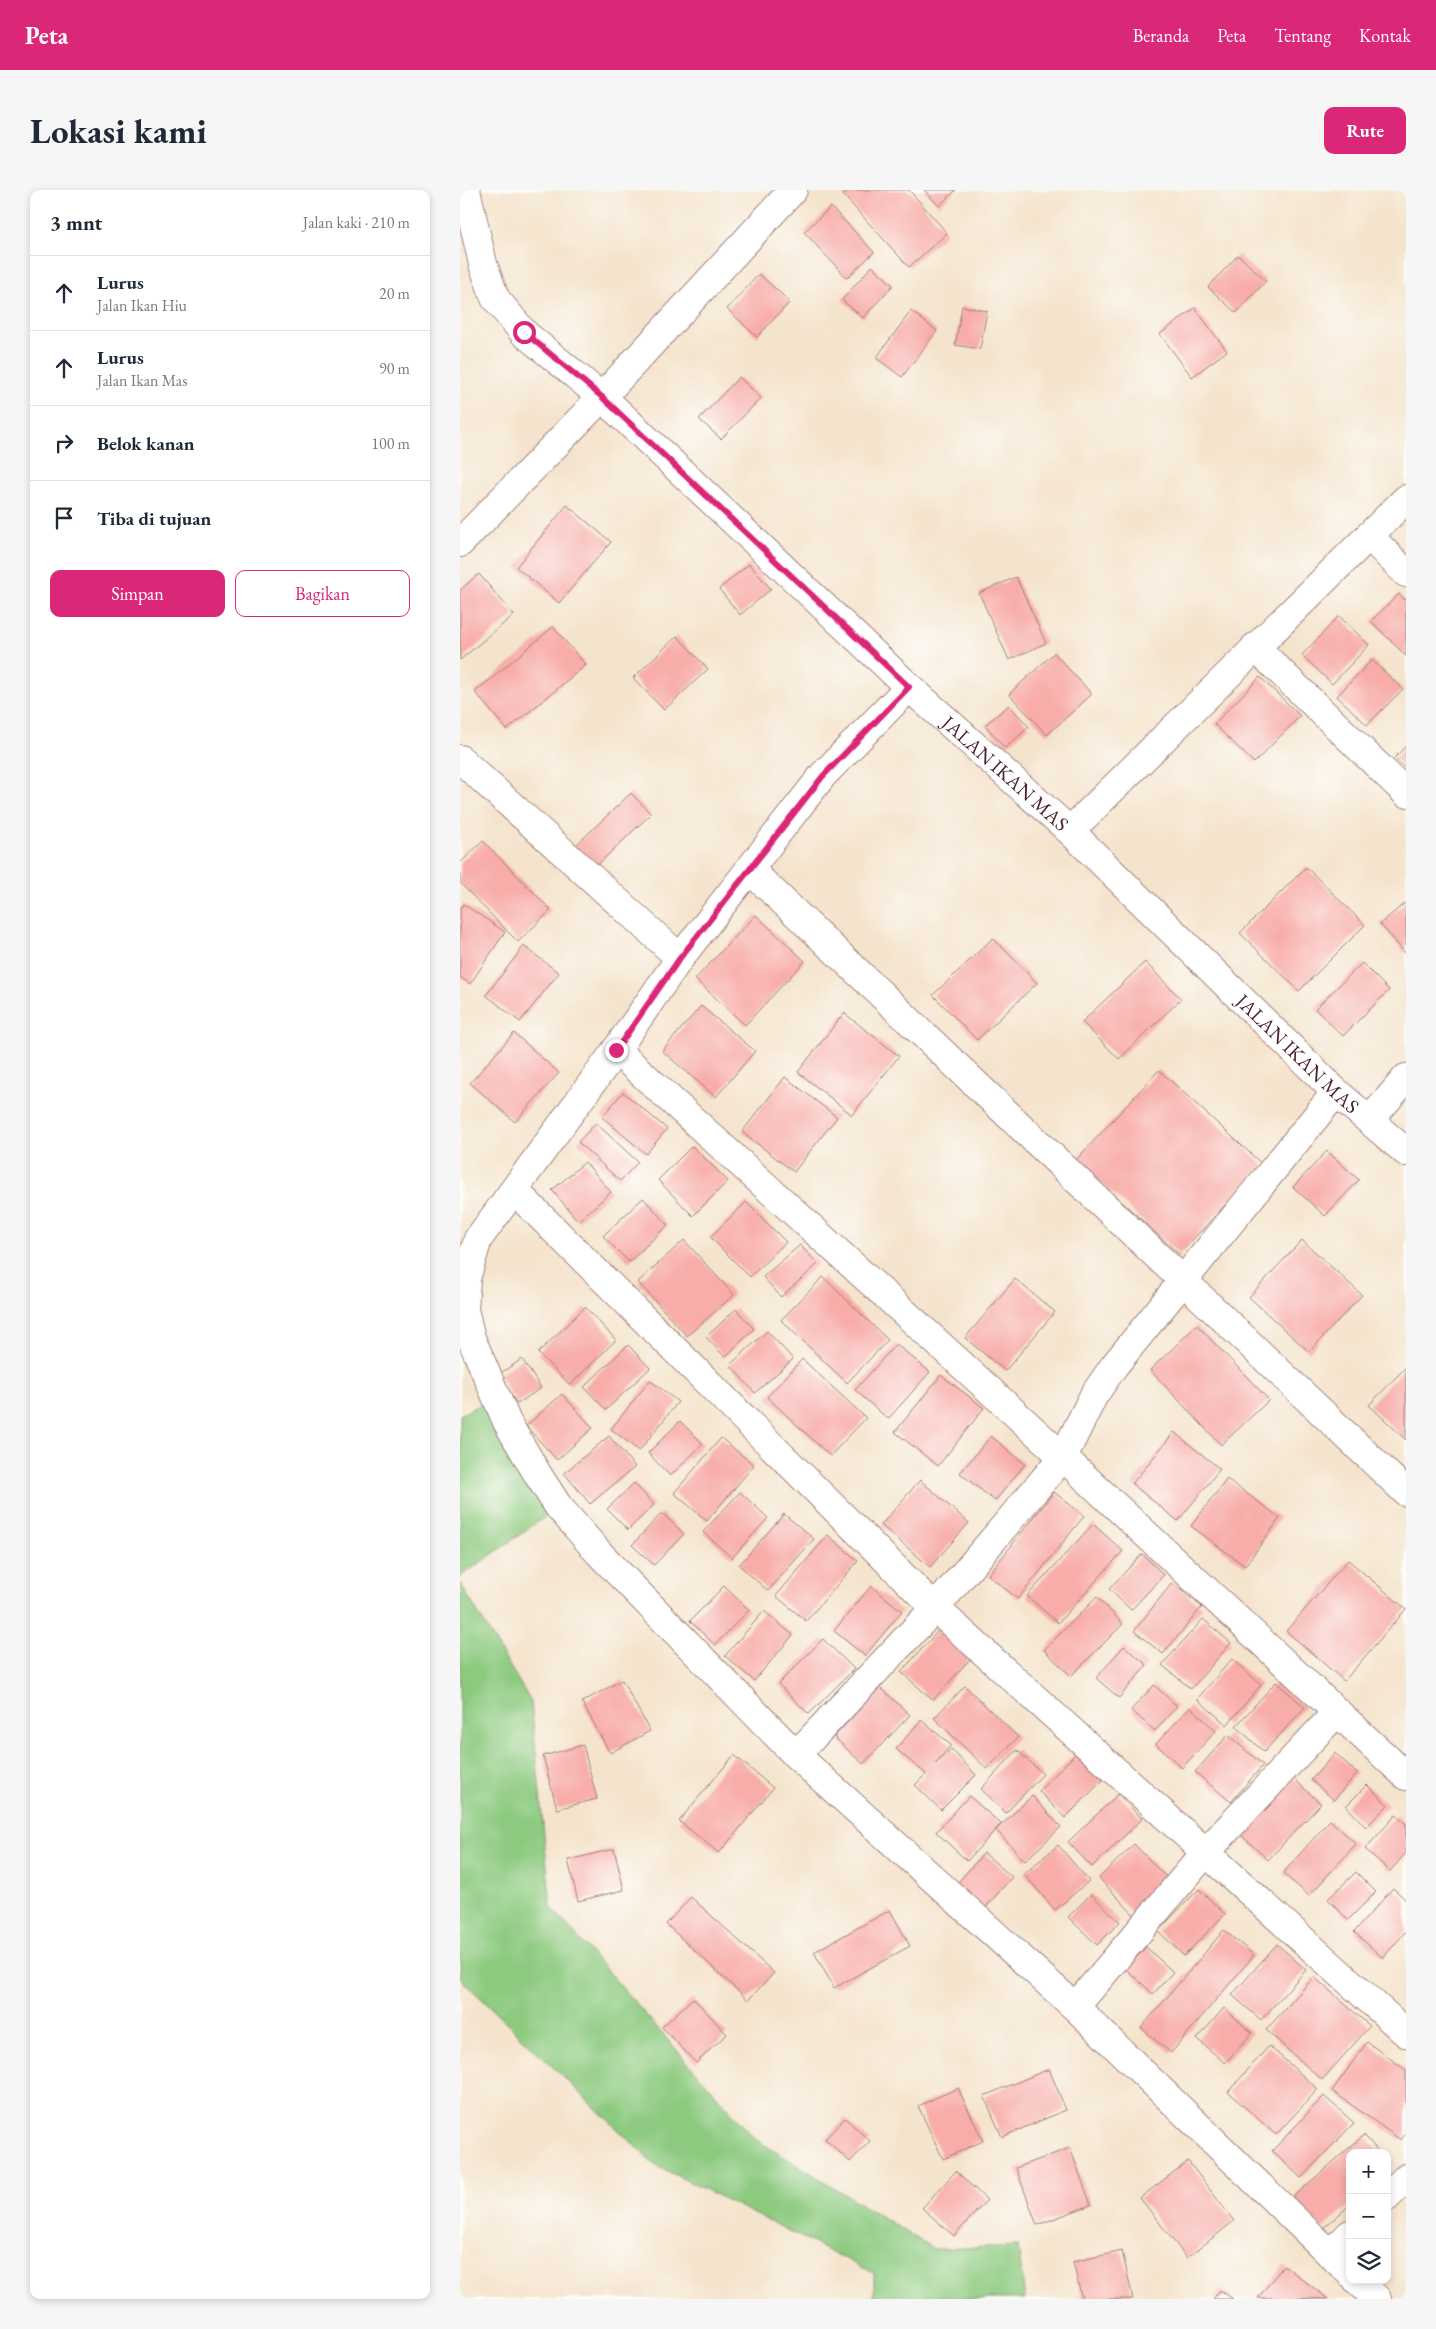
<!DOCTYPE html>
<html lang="id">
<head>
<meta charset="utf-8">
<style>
  body { margin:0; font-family:"EB Garamond",serif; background:#f6f6f7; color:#1f2937 }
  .controls { position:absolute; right:15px; bottom:15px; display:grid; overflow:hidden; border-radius:10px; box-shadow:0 2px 8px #0003 }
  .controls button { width:45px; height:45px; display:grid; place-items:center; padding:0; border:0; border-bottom:1px solid #e0e1e3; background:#fff; color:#1f2937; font:25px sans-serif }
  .stop { position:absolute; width:15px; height:15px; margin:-11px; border:4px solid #db2777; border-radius:50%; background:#fff }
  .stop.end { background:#db2777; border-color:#fff; box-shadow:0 1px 5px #0008 }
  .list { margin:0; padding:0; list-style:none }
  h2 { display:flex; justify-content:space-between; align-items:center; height:65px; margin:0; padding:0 20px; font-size:21px }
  h2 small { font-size:16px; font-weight:400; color:#747a83 }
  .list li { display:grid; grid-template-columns:32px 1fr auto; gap:15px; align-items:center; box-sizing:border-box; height:75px; padding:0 20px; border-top:1px solid #e0e1e3 }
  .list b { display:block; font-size:19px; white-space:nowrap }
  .list p { margin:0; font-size:16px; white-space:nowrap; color:#747a83 }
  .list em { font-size:16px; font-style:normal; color:#747a83 }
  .actions { display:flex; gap:10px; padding:15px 20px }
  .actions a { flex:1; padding:11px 0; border:1px solid #db2777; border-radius:10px; text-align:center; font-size:18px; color:#db2777 }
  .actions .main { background:#db2777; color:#fff }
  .icon { flex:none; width:28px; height:28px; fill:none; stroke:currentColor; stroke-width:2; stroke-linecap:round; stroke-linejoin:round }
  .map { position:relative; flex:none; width:946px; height:2109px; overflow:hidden; border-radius:10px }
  header { display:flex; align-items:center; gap:30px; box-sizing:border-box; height:70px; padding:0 25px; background:#db2777; color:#fff }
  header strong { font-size:24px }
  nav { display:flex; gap:28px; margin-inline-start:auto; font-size:18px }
  .intro { display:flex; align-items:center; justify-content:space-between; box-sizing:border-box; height:120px; padding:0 30px }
  h1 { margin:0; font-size:35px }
  .button { padding:12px 22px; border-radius:10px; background:#db2777; color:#fff; font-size:18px; font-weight:700 }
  main { display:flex; gap:30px; padding:0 30px }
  aside { flex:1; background:#fff; border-radius:10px; box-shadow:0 2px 8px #0003 }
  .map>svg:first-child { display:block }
  .green { fill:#8cca7f; stroke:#6b7455 }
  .building { fill:#f8adaa }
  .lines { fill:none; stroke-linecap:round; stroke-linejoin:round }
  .minor-casing { stroke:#a0827c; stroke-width:30 }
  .minor { stroke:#fff; stroke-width:28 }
  .route { stroke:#db2777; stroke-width:6 }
  .labels { text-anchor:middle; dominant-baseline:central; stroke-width:4; stroke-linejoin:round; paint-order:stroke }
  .street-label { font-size:20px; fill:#4a1f2b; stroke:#fdfcf7 }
</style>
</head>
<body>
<header>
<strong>Peta</strong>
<nav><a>Beranda</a><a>Peta</a><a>Tentang</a><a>Kontak</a></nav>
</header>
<div class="intro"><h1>Lokasi kami</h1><a class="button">Rute</a></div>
<main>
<aside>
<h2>3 mnt<small>Jalan kaki · 210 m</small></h2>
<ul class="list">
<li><svg class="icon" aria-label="ahead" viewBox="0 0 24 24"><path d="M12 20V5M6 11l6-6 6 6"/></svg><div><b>Lurus</b><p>Jalan Ikan Hiu</p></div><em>20 m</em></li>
<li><svg class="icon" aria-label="ahead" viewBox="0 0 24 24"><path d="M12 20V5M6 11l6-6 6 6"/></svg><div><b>Lurus</b><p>Jalan Ikan Mas</p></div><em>90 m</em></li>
<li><svg class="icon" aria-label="right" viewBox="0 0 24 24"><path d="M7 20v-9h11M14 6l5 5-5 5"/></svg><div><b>Belok kanan</b></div><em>100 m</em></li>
<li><svg class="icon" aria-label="arrive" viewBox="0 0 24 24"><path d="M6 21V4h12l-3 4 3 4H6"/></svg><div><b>Tiba di tujuan</b></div></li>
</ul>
<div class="actions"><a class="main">Simpan</a><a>Bagikan</a></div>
</aside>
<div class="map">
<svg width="946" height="2109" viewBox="0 0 946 2109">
  <rect width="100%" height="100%" fill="#fdfcf7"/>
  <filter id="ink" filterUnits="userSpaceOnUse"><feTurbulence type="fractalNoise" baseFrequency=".02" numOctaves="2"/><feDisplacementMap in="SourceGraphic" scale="10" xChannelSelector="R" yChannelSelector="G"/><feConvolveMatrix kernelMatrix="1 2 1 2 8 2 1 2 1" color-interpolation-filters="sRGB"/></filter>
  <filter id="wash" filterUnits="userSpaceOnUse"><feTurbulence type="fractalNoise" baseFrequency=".0096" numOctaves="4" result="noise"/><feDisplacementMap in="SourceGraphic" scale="20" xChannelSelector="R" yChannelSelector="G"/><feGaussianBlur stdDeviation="1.12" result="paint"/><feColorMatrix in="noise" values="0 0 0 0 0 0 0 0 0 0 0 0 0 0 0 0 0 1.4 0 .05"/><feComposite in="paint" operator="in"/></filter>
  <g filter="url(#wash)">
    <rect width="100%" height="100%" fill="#f5e4cd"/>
    <!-- green -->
    <g class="green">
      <path d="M27,1211L89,1324L0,1387V1225Z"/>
      <path d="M0,1393L71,1512L91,1717L295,1949L474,2059L558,2056L565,2109H414V2083L195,1975L0,1788Z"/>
    </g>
    <g id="blocks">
      <!-- building -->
      <g class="building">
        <path d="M389,0H449L487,43L449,77L383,5Z"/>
        <path d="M464,0H496L479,16Z"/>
        <path d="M371,17L414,62L387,88L344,42Z"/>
        <path d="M778,65L806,91L776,123L748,97Z"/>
        <path d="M412,76L433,95L403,128L382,110Z"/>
        <path d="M299,84L330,112L297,147L267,119Z"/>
        <path d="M502,116L527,121L520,159L495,155Z"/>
        <path d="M735,118L767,161L732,187L700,144Z"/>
        <path d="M451,121L477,141L442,187L416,168Z"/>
        <path d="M279,187L301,208L261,249L239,229Z"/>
        <path d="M107,315L151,352L99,413L56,377Z"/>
        <path d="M289,374L311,399L280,425L259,399Z"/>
        <path d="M19,384L54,425L0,470V400Z"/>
        <path d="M556,387L586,453L549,470L519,403Z"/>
        <path d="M939,404L946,411V466L911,431Z"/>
        <path d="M879,426L909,455L872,494L842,465Z"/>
        <path d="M93,437L126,475L47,540L15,502Z"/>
        <path d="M217,446L248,479L204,520L173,488Z"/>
        <path d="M594,463L632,504L587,545L549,504Z"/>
        <path d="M912,470L943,499L907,535L877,506Z"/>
        <path d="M800,487L840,526L794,573L754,534Z"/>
        <path d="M549,515L569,537L545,558L525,535Z"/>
        <path d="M946,556V579L934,568Z"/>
        <path d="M171,603L191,624L133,679L113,658Z"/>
        <path d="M23,651L91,720L58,752L0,693V673Z"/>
        <path d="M846,677L905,735L839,801L780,743Z"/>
        <path d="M946,712V764L920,734Z"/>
        <path d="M3,714L45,742L10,794L0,787V719Z"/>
        <path d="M296,725L345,771L285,835L235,789Z"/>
        <path d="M533,748L577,793L517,850L473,805Z"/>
        <path d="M64,756L99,783L60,832L26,805Z"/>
        <path d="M685,772L721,809L659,869L622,832Z"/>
        <path d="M902,773L929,800L883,846L855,819Z"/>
        <path d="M241,816L295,861L256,907L202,861Z"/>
        <path d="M384,823L439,866L392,925L338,882Z"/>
        <path d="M54,843L99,883L55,932L10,893Z"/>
        <path d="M699,880L803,975L719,1064L616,970Z"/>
        <path d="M325,887L377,927L334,982L282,942Z"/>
        <path d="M163,902L207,939L186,964L142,927Z"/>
        <path d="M136,933L178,972L160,991L118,952Z"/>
        <path d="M232,956L268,991L233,1026L198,990Z"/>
        <path d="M867,961L899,990L865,1026L833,997Z"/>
        <path d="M125,972L151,1002L118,1031L92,1000Z"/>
        <path d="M183,1008L208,1035L169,1072L143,1046Z"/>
        <path d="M286,1012L326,1052L290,1087L250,1047Z"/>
        <path d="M224,1050L274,1105L227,1146L178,1092Z"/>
        <path d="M842,1050L902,1105L849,1162L789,1107Z"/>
        <path d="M340,1055L358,1074L321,1107L303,1087Z"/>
        <path d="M363,1087L428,1150L387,1193L321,1130Z"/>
        <path d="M555,1089L595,1122L545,1181L505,1148Z"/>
        <path d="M125,1117L156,1150L110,1195L78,1163Z"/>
        <path d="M276,1119L294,1139L265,1167L246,1147Z"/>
        <path d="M737,1135L809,1210L761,1255L690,1180Z"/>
        <path d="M307,1141L333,1169L295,1203L270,1175Z"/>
        <path d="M436,1154L470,1182L428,1229L395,1200Z"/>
        <path d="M168,1155L190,1178L146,1220L124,1197Z"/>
        <path d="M62,1169L81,1198L57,1214L38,1185Z"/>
        <path d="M342,1169L406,1228L370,1266L307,1207Z"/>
        <path d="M946,1177V1250L909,1215Z"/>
        <path d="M481,1185L524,1218L478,1276L435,1242Z"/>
        <path d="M190,1190L218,1212L179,1261L151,1239Z"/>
        <path d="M102,1204L133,1238L97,1270L66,1236Z"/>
        <path d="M220,1231L243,1254L210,1286L188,1263Z"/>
        <path d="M714,1242L760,1279L718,1331L672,1294Z"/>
        <path d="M149,1246L175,1277L130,1314L104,1283Z"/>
        <path d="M531,1246L565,1274L535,1311L500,1283Z"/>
        <path d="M261,1248L294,1275L247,1331L214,1303Z"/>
        <path d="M767,1289L820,1328L785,1376L731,1336Z"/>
        <path d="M460,1290L509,1333L470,1377L421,1335Z"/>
        <path d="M174,1293L194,1315L168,1340L147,1319Z"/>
        <path d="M280,1302L308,1328L272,1368L243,1342Z"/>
        <path d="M594,1302L624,1326L558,1409L528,1385Z"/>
        <path d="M202,1323L224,1344L194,1375L172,1355Z"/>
        <path d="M324,1324L354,1349L308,1401L279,1375Z"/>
        <path d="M633,1334L663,1361L598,1433L567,1406Z"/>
        <path d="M368,1345L398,1371L346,1431L316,1406Z"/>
        <path d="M682,1364L704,1385L671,1420L649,1399Z"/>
        <path d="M888,1370L946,1419L884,1491L826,1441Z"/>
        <path d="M712,1393L742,1417L703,1464L674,1441Z"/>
        <path d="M264,1396L289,1420L255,1455L230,1431Z"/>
        <path d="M411,1396L442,1421L405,1466L374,1441Z"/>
        <path d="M637,1407L663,1434L611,1486L584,1460Z"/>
        <path d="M304,1421L333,1445L294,1491L265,1466Z"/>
        <path d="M743,1429L771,1453L731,1499L702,1475Z"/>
        <path d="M479,1440L511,1468L473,1510L441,1482Z"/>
        <path d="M363,1449L394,1479L349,1524L318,1494Z"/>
        <path d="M664,1456L687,1475L659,1508L636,1488Z"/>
        <path d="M772,1469L801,1495L767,1535L737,1509Z"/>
        <path d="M162,1490L190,1541L150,1563L122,1512Z"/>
        <path d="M816,1492L845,1517L804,1562L776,1536Z"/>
        <path d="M694,1495L717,1516L695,1541L671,1520Z"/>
        <path d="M505,1496L558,1547L527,1579L474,1528Z"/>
        <path d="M420,1497L450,1525L403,1574L374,1547Z"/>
        <path d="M730,1517L756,1541L722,1578L696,1554Z"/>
        <path d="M461,1530L491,1555L475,1574L491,1559L516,1585L481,1620L455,1595L466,1584L436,1559Z"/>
        <path d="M768,1545L803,1575L771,1612L735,1582Z"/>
        <path d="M123,1555L137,1609L97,1619L83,1566Z"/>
        <path d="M557,1560L583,1584L546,1623L521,1599Z"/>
        <path d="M616,1563L643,1590L605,1628L579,1601Z"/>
        <path d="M875,1563L897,1583L874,1610L851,1590Z"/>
        <path d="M274,1565L313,1598L259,1663L219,1631Z"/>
        <path d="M833,1588L861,1614L808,1670L780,1644Z"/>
        <path d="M907,1595L928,1615L906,1637L886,1616Z"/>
        <path d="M658,1604L682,1629L632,1677L608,1652Z"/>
        <path d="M509,1606L541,1634L507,1671L476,1642Z"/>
        <path d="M572,1606L601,1637L565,1671L536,1640Z"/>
        <path d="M936,1625L946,1634V1663L930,1681L905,1659Z"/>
        <path d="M870,1630L896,1654L849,1706L823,1683Z"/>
        <path d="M674,1654L711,1692L675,1726L639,1688Z"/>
        <path d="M598,1655L629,1691L595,1720L564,1684Z"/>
        <path d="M154,1659L164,1700L118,1711L108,1670Z"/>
        <path d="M524,1663L552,1687L521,1723L493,1698Z"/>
        <path d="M896,1682L916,1702L888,1730L868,1709Z"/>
        <path d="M933,1698L946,1710V1741L923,1768L894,1742Z"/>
        <path d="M739,1699L765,1724L724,1766L698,1741Z"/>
        <path d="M631,1704L660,1732L637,1755L608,1727Z"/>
        <path d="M231,1707L314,1783L288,1810L206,1734Z"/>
        <path d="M430,1720L450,1756L374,1798L354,1762Z"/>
        <path d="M764,1740L794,1765L711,1863L681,1838Z"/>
        <path d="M817,1754L846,1780L801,1830L772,1805Z"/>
        <path d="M686,1757L713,1782L693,1804L666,1779Z"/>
        <path d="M854,1787L910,1836L862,1890L806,1840Z"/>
        <path d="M233,1808L267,1844L236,1873L202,1837Z"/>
        <path d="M764,1818L792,1843L765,1873L737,1849Z"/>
        <path d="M907,1852L946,1880V1943L941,1950L872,1901Z"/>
        <path d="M809,1856L858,1899L816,1945L768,1902Z"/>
        <path d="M589,1879L606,1920L542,1947L524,1906Z"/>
        <path d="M498,1898L523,1951L483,1969L458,1916Z"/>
        <path d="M864,1906L894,1933L841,1988L812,1961Z"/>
        <path d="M385,1928L410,1951L390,1972L365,1949Z"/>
        <path d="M904,1945L920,1963H890V2015L862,2039L833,2007Z"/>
        <path d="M610,1958L631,2015L577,2035L556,1978Z"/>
        <path d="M728,1971L774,2031L727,2068L680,2008Z"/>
        <path d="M496,1981L527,2010L494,2046L462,2018Z"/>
        <path d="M662,2061L673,2109H622L613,2072Z"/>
        <path d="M824,2075L868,2109L798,2108Z"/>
        <path d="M760,2100L773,2109H753Z"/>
      </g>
    </g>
  </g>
  <g filter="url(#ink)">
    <use href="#blocks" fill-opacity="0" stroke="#a0827c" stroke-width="1"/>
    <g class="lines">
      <!-- minor casing -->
      <g class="minor-casing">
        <g id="minor">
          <path id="s1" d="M6,0L23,74L35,108L64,143L142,207L449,497L610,641L876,902L946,962"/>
          <path d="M909,346L946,383"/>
          <path d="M0,353L142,207L333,0"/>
          <path d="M795,457L946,603"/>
          <path d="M449,497L363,585L220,768L156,860L18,1049L6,1089L4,1119L11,1148L47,1232L78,1285L98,1316L139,1363L336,1565L615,1817L890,2083"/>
          <path d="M0,569L220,768"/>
          <path d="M610,641L946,309"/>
          <path d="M289,679L946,1302"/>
          <path d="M156,860L603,1267L946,1586"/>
          <path d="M910,930L946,888"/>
          <path d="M55,1001L475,1418L946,1843"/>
          <path d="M336,1565L475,1418L603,1267L634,1205L654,1176L876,902"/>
          <path d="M615,1817L746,1662L876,1523"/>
          <path d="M927,2007L946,1988"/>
          <path d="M870,2064L890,2044"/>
          <path d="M897,2090L917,2109"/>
        </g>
      </g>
      <!-- minor -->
      <use href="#minor" class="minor"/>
    </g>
  </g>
  <g class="lines" filter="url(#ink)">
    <!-- route -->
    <path class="route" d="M64,142L142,207L449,497L363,586L220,768L156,860"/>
  </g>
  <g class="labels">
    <!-- street labels -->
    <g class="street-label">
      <text stroke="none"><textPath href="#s1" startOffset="810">JALAN IKAN MAS</textPath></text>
      <text stroke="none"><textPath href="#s1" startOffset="1215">JALAN IKAN MAS</textPath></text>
    </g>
  </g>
</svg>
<div class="controls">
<button>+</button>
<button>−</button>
<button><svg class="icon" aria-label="layers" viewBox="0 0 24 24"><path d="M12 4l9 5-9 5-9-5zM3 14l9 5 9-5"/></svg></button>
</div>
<div class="stop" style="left:64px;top:142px"></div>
<div class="stop end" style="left:156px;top:860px"></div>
</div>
</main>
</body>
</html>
